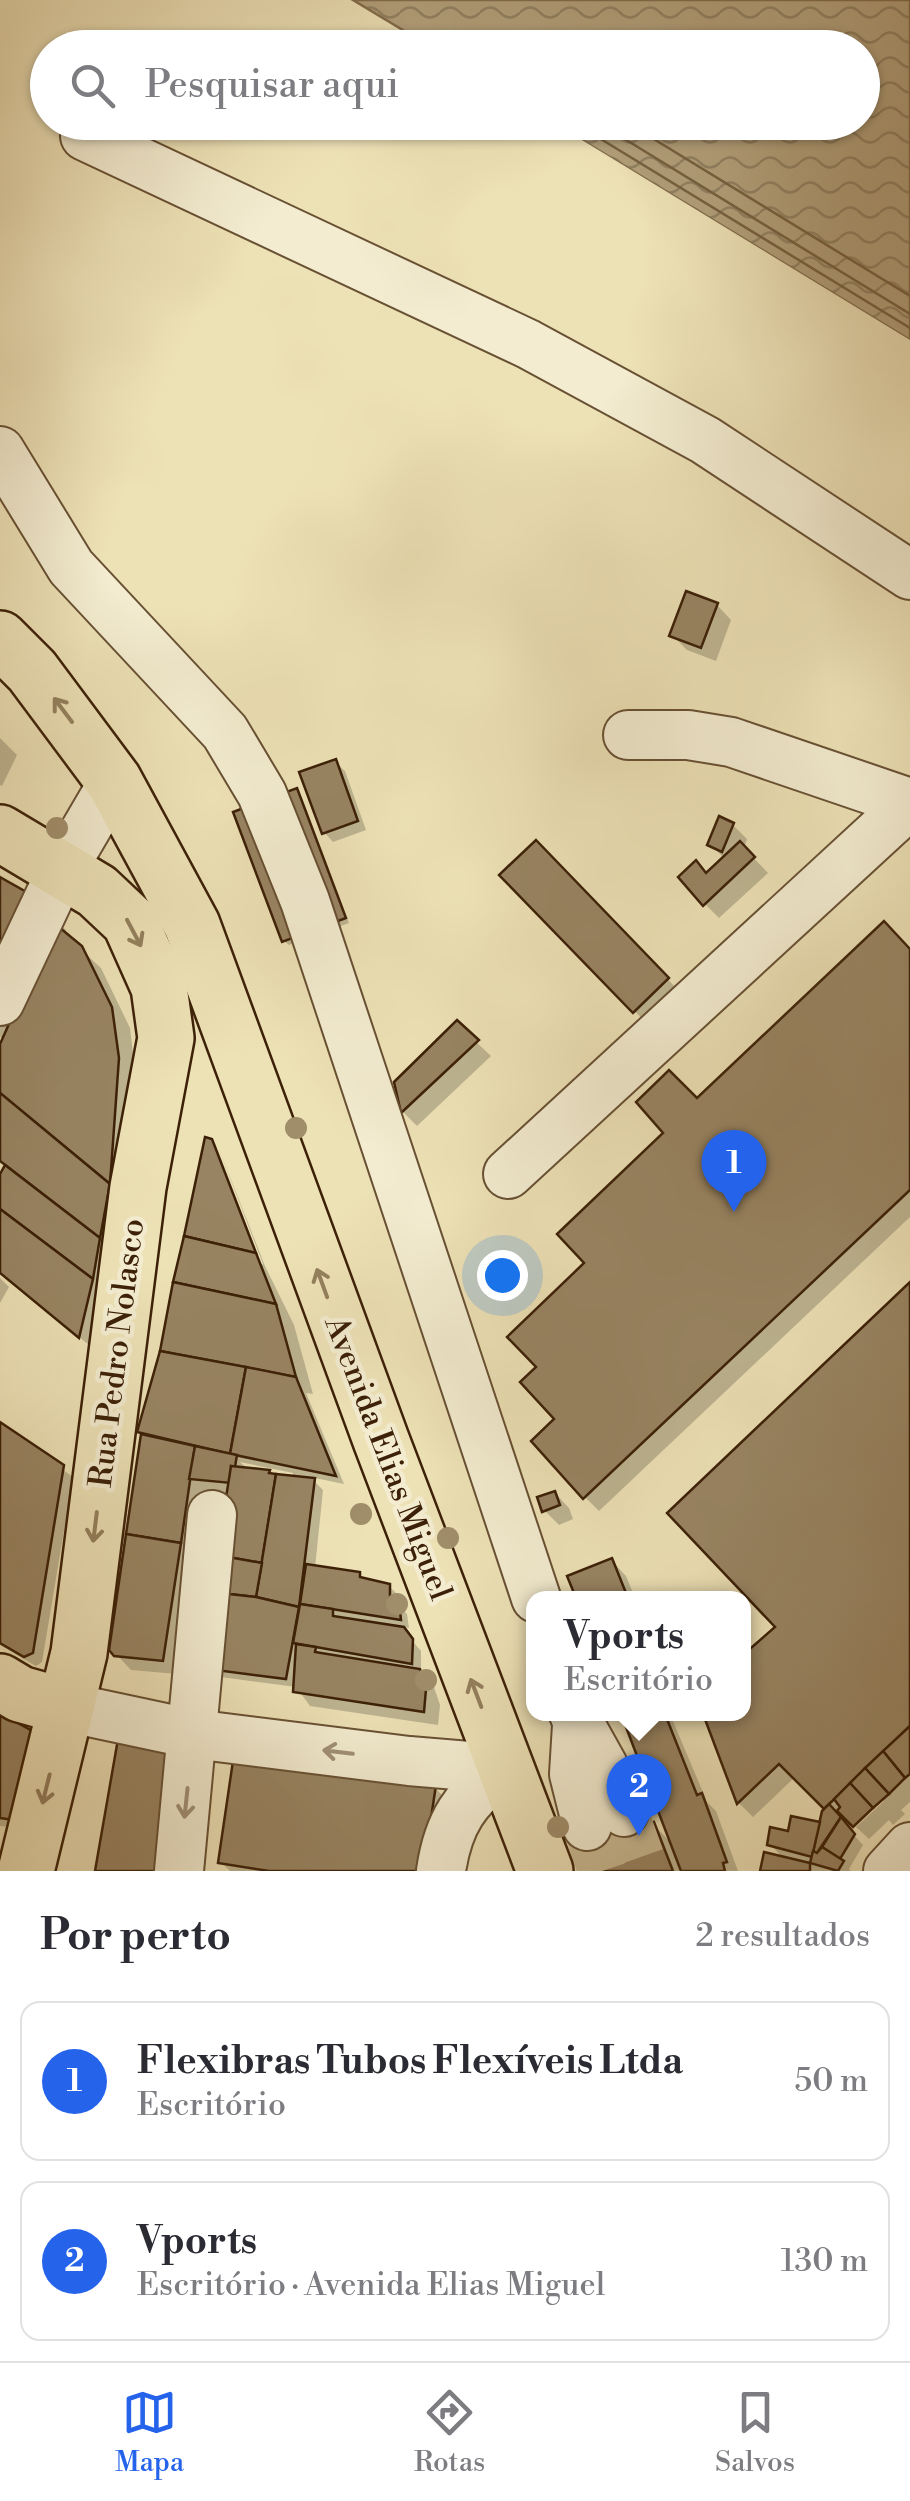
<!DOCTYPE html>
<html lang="pt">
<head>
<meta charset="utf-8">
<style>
  body { margin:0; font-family:"Libre Bodoni",serif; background:#f2f2f3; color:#2b2b33 }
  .you { position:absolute; left:502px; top:1275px; width:35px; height:35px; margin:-25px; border:8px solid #fff; border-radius:50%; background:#1a73e8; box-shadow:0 0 0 15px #1a73e833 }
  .badge { display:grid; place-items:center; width:65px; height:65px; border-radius:50%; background:#2563eb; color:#fff; font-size:32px; font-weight:700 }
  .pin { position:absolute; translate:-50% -82px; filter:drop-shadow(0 2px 5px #0008) }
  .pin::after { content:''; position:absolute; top:52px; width:35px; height:30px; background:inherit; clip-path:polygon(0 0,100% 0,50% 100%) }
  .popup { position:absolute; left:526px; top:1591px; width:225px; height:130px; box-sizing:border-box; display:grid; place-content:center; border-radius:20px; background:#fff; filter:drop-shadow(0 2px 8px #0005); font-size:32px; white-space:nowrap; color:#7c7c81 }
  .popup b { font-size:38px; color:#2b2b33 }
  .popup::after { content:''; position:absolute; left:50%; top:100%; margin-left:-20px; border:20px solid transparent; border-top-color:#fff }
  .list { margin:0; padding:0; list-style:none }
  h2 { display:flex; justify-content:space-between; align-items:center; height:130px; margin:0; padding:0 40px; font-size:42px }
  h2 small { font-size:32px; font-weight:400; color:#7c7c81 }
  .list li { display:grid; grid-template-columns:65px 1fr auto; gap:30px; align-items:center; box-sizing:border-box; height:160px; margin:0 20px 20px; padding:0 20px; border:2px solid #e1e1e2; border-radius:20px }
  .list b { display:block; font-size:38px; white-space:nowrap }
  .list p { margin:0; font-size:32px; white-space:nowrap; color:#7c7c81 }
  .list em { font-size:32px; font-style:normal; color:#7c7c81 }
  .icon { flex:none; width:55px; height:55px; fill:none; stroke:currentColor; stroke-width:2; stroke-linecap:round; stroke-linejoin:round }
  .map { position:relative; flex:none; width:910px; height:1871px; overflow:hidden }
  .search { position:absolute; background:#fff; box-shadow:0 2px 8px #0004; left:30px; right:30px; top:30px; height:110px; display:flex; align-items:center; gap:25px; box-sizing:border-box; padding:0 35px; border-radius:55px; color:#7c7c81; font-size:38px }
  .sheet { height:490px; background:#fff }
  nav { display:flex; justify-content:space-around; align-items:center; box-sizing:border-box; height:140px; border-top:2px solid #e1e1e2; background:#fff; font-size:28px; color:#7c7c81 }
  nav a { display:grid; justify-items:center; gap:5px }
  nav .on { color:#2563eb }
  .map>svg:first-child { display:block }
  .water { fill:url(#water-waves); stroke:#826c4c; stroke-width:2.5 }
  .pier { fill:#ede1b6 }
  .shadow { fill:#0003; fill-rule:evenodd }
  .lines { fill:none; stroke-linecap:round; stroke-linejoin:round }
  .shore { stroke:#766040; stroke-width:2.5 }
  .building { fill:#988462; stroke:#3c2007; stroke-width:2.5 }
  .minor-tunnel { stroke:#caba93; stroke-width:48; stroke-dasharray:48 24; stroke-linecap:butt }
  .minor-casing { stroke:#685033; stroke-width:52 }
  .major-casing { stroke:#3c2007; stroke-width:60 }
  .minor { stroke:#f3ecd0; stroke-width:48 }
  .major { stroke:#ede1b6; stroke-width:55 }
  .tree { fill:#a08d6a }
  .oneway { stroke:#94805e }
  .oneway2 { stroke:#a19076 }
  .labels { text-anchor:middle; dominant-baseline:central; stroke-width:9; stroke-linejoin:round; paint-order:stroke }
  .street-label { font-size:32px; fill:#3c2007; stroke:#f3ecd0 }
</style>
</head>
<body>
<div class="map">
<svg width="910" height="1871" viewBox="0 0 910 1871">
  <defs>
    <pattern id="water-waves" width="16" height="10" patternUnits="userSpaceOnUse" patternTransform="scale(2.5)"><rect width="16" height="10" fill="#b19f7a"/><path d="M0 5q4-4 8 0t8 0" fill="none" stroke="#918162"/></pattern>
  </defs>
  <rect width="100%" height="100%" fill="#ede1b6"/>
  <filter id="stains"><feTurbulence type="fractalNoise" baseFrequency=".002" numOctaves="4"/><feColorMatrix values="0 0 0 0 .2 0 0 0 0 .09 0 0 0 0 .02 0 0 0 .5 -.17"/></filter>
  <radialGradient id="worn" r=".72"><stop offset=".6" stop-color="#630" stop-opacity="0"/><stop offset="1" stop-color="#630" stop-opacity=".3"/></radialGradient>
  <!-- water -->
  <path class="water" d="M353,0H910V340L554,123L862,122V48L431,47Z"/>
  <!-- pier -->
  <path class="pier" d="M549,122L554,123L910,340V345Z"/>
  <!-- shadow -->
  <g class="shadow">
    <path d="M717,605L731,620L716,661L687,650L672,635Z"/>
    <path d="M0,738L17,755L2,786L0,785Z"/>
    <path d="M335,762L345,771L366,830L333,842L324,832Z"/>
    <path d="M296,791L349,923L289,945L284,941Z"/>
    <path d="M733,825L747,839L744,848L768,873L719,918L705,904L725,859L710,844Z"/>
    <path d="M536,843L682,994L649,1026L503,875Z"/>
    <path d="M0,880L35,900L66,930L64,934L101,968L130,1028L136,1079L102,1287L89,1345L0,1272V1179L7,1167L0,1162V1051L5,1040L0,1037Z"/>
    <path d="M910,951V1217L599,1511L585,1497L540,1367L588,1264L697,1101Z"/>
    <path d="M457,1024L491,1056L417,1126L403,1112L397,1083Z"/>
    <path d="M211,1141L217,1148H213L258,1266L263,1264L219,1149L265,1266L294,1325L313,1394L306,1393L344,1484L310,1477L323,1490L315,1568L359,1574L365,1580L389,1586L399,1596V1606L407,1614L409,1628L400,1626L421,1651V1674L434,1687L440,1705L438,1725L310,1706L296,1687L213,1676L230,1495L203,1493L177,1674L131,1670L116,1654L143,1436L139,1432L163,1350ZM240,1462L293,1473L292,1477L250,1471Z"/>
    <path d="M0,1278L9,1287L0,1303Z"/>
    <path d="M910,1285V1802L901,1810L905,1814L893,1825L889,1820L869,1839L856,1827L884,1801L880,1797L853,1823L846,1816L841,1821L863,1845L849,1869L851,1871H763L785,1860L770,1844L790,1834L821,1825L826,1810L795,1777L753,1817L739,1803L706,1714H744V1658L779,1627Z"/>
    <path d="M0,1425L73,1477L42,1662L36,1666L0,1645Z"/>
    <path d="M555,1493L569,1508L573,1519L559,1525L544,1510Z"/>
    <path d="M612,1561L626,1576L635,1598H579L570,1577Z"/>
    <path d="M623,1714H670L707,1802L716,1811L738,1871H595L654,1825L674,1846Z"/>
    <path d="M0,1716L25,1828L0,1826Z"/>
    <path d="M434,1787L444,1797L433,1871H230L221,1862Z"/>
  </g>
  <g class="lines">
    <!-- shore -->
    <g class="shore">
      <path d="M573,122L910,328"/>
      <path d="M597,122L910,314"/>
      <path d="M626,122L910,296"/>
    </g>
  </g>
  <!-- building -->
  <g class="building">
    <path d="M686,591L718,603L701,648L669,636Z"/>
    <path d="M336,759L358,821L322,834L299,772Z"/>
    <path d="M297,788L346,918L282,942L233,812Z"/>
    <path d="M719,816L734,823L722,852L707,845Z"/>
    <path d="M536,840L669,978L633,1013L499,875Z"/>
    <path d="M740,841L755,857L703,906L678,877L696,860L706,873Z"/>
    <path d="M0,877L37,898L0,963Z"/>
    <path d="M884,921L910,949V1190L583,1499L531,1441L554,1419L520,1382L536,1367L507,1337L584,1263L557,1234L663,1133L636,1102L669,1070L697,1098Z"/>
    <path d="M54,923L82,946L112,1007L119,1058L110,1184L0,1093V1044Z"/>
    <path d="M457,1020L479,1040L401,1113L394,1082Z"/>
    <path d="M0,1093L110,1184L100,1238L0,1161Z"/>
    <path d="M205,1137L212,1139L256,1253L184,1236Z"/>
    <path d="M5,1165L100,1238L93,1279L0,1209V1174Z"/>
    <path d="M0,1209L93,1279L79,1338L0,1273Z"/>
    <path d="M184,1236L256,1253L276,1304L173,1282Z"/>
    <path d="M173,1282L276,1304L296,1377L160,1351Z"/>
    <path d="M910,1282V1726L824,1809L779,1764L737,1804L703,1714H744V1654L775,1627L667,1513Z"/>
    <path d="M160,1351L246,1367L230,1454L137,1432Z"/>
    <path d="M246,1367L296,1377L336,1476L230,1454Z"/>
    <path d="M0,1422L64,1465L33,1653L24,1657L0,1643Z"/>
    <path d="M141,1434L195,1446L181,1543L126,1534Z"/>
    <path d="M195,1446L237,1455L235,1467L231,1466V1483L189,1479Z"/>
    <path d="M231,1466L270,1470L269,1473L276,1474L262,1563L217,1555Z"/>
    <path d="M276,1474L315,1478L299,1607L256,1597Z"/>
    <path d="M555,1491L560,1505L542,1512L537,1497Z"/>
    <path d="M126,1534L181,1543L163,1661L114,1656L109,1650Z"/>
    <path d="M217,1555L262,1563L256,1597L211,1592Z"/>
    <path d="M612,1558L628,1598H576L567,1576Z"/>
    <path d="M306,1564L360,1572V1577L390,1584V1599L399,1602L401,1620L300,1604Z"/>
    <path d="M211,1592L256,1597L299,1607L286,1679L200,1668Z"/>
    <path d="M300,1604L333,1609V1616L404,1627L413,1639L412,1664L293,1643Z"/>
    <path d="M296,1644L316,1647L315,1652L420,1669L426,1689L424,1712L293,1692Z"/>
    <path d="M0,1713L34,1732L14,1820L0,1818Z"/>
    <path d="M621,1714H665L697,1795L702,1793L727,1862L723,1863L725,1871H681Z"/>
    <path d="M910,1726V1774L905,1778L883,1751Z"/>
    <path d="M118,1739L176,1748L156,1871H95Z"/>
    <path d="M883,1751L905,1778L889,1794L865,1768Z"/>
    <path d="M234,1754L436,1785L423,1871H269L218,1863Z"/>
    <path d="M865,1768L889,1794L873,1808L850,1783Z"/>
    <path d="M850,1783L873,1808L853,1827L837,1811L840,1807L834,1799Z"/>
    <path d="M829,1804L841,1817L817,1853L813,1851L822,1811Z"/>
    <path d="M791,1816L820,1822L812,1857L767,1845L770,1827L788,1831Z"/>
    <path d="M841,1817L855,1834L840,1859L822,1847Z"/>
    <path d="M654,1822L673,1871H592L584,1850Z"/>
    <path d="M822,1847L844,1861L838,1871L810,1863L813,1851L817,1853Z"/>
    <path d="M764,1852L810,1863V1871H760Z"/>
  </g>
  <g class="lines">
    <!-- minor-tunnel -->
    <g class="minor-tunnel">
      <path d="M624,1812L645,1871"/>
      <path d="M587,1826L602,1871"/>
    </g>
    <!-- minor casing -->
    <g class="minor-casing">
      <g id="minor">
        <path d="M85,136L528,344L705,440L910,575"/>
        <path d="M0,451L71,567L225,732L262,794L305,901L536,1598"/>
        <path d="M628,735H688L731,742L910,803"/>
        <path d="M0,1001L62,870L114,781"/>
        <path d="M508,1174L910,804"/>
        <path d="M66,1707L193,1734L409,1761L505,1769"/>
        <path d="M574,1714L603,1766L624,1812"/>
        <path d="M577,1725L574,1774L587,1826"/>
        <path d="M179,1871L212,1515"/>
        <path d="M441,1871C448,1823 465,1797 505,1769"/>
        <path d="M888,1871L910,1847"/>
      </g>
    </g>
    <!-- major casing -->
    <g class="major-casing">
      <g id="major">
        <path d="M0,639L32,671L114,781L192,925L381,1440L545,1871"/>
        <path d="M0,833L97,891L130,922L159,987L166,1038L138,1187L79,1653L26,1871"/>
        <path d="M0,1682L20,1694L66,1707"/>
      </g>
    </g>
    <!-- minor -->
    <use href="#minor" class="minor"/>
    <!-- major -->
    <use href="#major" class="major"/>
  </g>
  <!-- trees -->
  <g class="tree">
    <circle cx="57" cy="828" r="11"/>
    <circle cx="296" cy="1128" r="11"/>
    <circle cx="361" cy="1514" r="11"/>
    <circle cx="448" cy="1538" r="11"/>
    <circle cx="397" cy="1604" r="11"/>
    <circle cx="426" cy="1680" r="11"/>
    <circle cx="558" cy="1827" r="11"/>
  </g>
  <!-- one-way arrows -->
  <defs><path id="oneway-shaft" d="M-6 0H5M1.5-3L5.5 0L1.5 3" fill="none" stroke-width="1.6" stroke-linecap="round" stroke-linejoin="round" transform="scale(2.5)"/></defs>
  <g class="oneway">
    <use href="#oneway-shaft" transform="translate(63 710) rotate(-127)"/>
    <use href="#oneway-shaft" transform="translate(134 933) rotate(62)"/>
    <use href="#oneway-shaft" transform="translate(322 1283) rotate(-110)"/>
    <use href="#oneway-shaft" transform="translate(95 1527) rotate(97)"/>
    <use href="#oneway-shaft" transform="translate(476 1693) rotate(-111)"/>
    <use href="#oneway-shaft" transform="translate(46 1789) rotate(104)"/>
  </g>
  <g class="oneway2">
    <use href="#oneway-shaft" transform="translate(338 1752) rotate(-173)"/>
    <use href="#oneway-shaft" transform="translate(186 1803) rotate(96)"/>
  </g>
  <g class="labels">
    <!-- street labels -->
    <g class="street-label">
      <text transform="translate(117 1353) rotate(-83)">Rua Pedro Nolasco</text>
      <text transform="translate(388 1458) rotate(69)">Avenida Elias Miguel</text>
    </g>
  </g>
  <rect width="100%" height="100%" filter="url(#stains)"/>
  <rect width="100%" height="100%" fill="url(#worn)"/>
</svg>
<div class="you"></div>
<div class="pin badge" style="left:734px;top:1212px">1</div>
<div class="pin badge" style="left:639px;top:1836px">2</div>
<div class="popup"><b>Vports</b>Escritório</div>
<div class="search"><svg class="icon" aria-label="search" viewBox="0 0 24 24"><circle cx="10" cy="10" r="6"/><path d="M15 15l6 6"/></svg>Pesquisar aqui</div>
</div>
<section class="sheet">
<h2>Por perto<small>2 resultados</small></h2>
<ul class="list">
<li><span class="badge">1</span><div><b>Flexibras Tubos Flexíveis Ltda</b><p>Escritório</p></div><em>50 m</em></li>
<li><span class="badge">2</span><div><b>Vports</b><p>Escritório · Avenida Elias Miguel</p></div><em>130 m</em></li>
</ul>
</section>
<nav>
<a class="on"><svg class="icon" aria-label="map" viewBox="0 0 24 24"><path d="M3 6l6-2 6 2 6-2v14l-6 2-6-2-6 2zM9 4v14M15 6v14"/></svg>Mapa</a>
<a><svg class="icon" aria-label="directions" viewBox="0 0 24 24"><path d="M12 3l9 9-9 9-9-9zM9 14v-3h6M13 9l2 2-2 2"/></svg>Rotas</a>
<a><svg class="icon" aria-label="saved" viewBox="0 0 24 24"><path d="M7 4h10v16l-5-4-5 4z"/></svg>Salvos</a>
</nav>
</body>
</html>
